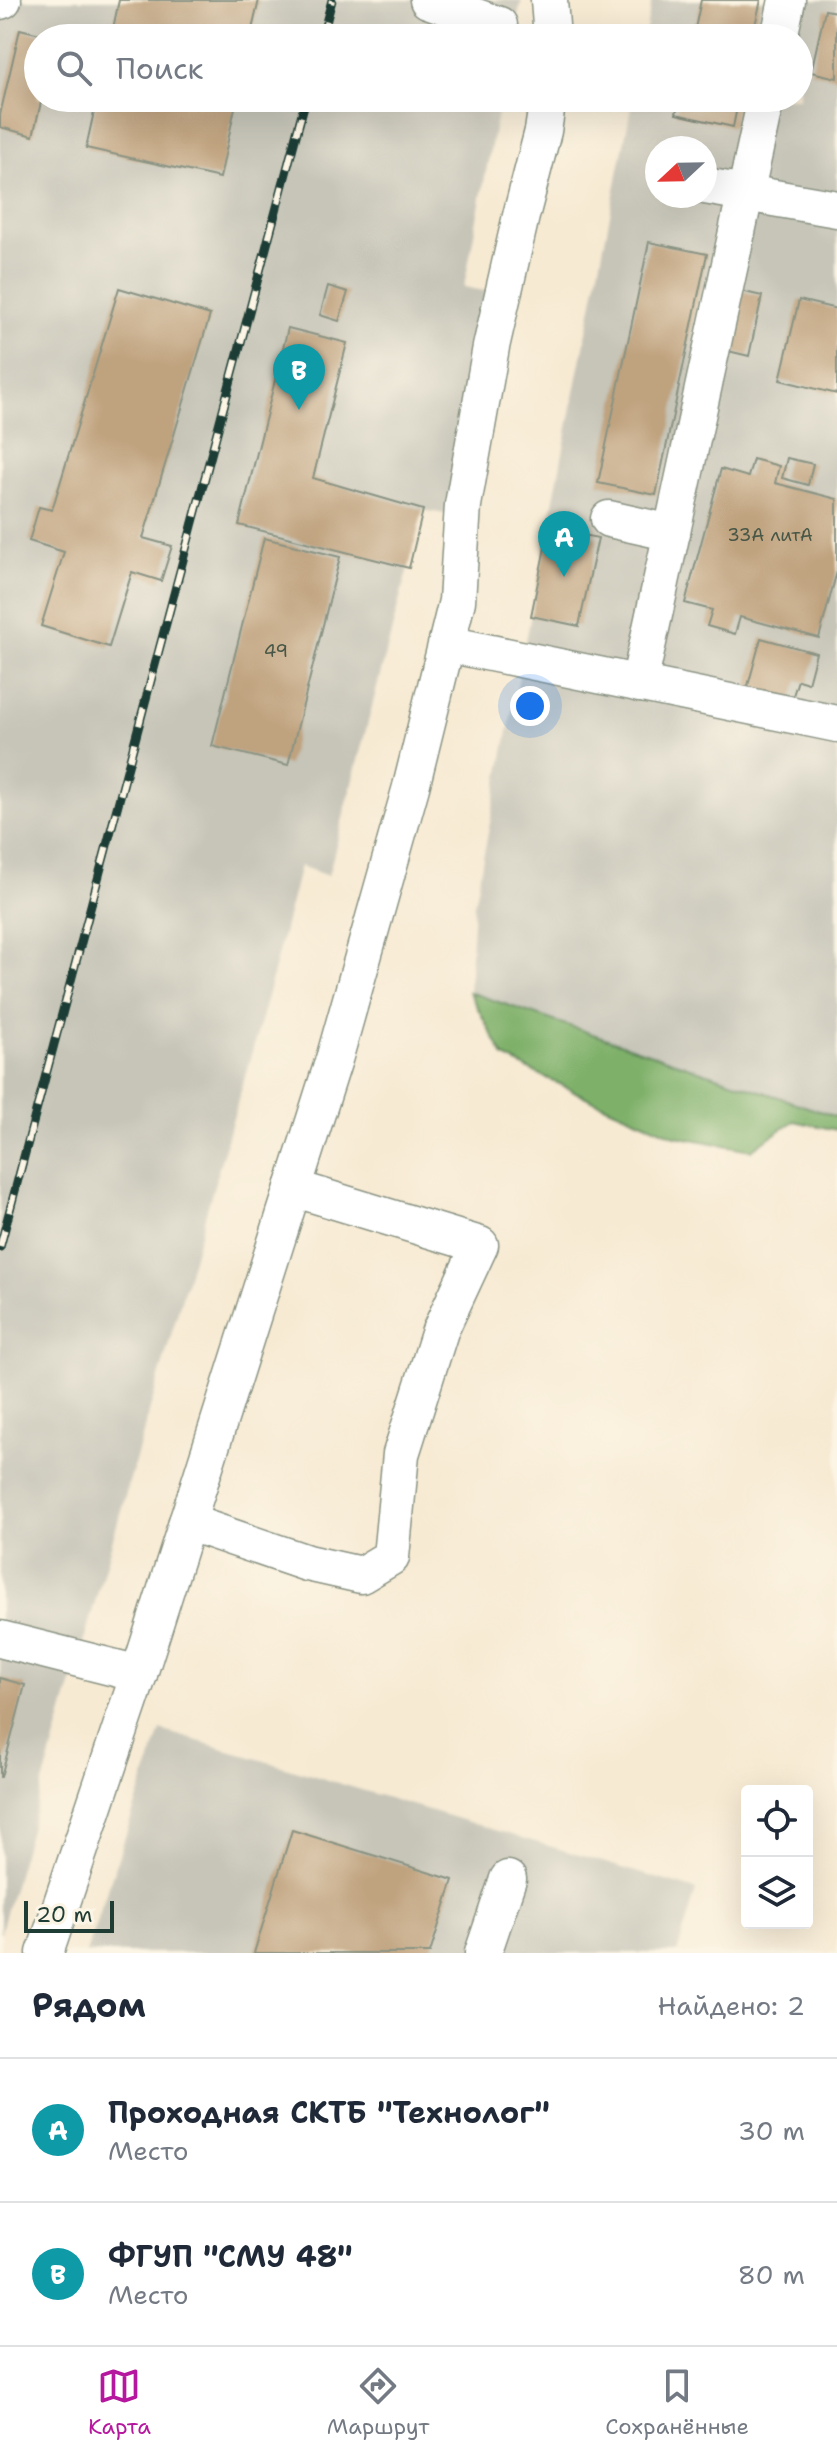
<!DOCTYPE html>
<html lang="ru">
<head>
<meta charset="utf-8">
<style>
  body { margin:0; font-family:"Shantell Sans",sans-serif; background:#f2f2f3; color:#1f2937 }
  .controls { position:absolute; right:24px; bottom:24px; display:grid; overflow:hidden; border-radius:8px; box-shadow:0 8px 32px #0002 }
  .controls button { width:72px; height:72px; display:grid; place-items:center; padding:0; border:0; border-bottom:2px solid #e0e1e3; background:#fff; color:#1f2937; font:40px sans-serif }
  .compass { position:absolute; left:645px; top:136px; width:72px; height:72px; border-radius:50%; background:#fff; box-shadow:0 8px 32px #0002; rotate:248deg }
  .scale { position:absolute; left:24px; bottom:20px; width:90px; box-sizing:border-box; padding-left:8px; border:4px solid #1f3d34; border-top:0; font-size:22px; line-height:28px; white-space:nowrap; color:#1f3d34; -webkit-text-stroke:6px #fcf5e5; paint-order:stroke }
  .you { position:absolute; left:530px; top:706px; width:28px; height:28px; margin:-20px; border:6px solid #fff; border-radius:50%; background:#1a73e8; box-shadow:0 0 0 12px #1a73e833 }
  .badge { display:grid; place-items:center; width:52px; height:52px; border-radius:50%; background:#b5179e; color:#fff; font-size:26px; font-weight:700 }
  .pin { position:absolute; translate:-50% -66px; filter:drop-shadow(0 2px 4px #0008) }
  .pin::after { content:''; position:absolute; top:42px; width:28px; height:24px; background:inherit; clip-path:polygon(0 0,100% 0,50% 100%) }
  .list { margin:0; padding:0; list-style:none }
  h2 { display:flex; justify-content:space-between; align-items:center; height:104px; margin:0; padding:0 32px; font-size:34px }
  h2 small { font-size:26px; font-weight:400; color:#747a83 }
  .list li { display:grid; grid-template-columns:52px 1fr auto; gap:24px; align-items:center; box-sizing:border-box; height:144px; padding:0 32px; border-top:2px solid #e0e1e3 }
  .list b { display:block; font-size:30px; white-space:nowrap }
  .list p { margin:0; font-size:26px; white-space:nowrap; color:#747a83 }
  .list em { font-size:26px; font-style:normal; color:#747a83 }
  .icon { flex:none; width:44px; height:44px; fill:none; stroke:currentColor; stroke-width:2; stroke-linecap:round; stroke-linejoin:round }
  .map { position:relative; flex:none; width:837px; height:1953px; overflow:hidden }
  .search { position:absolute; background:#fff; box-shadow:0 8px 32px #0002; left:24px; right:24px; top:24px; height:88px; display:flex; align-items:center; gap:20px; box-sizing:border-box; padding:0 28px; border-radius:44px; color:#747a83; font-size:30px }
  .sheet { height:392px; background:#fff }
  nav { display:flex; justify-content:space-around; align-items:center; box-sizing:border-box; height:112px; border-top:2px solid #e0e1e3; background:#fff; font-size:22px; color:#747a83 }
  nav a { display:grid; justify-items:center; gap:4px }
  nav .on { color:#b5179e }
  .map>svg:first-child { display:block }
  .industrial { fill:#c6c5b8; fill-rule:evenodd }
  .forest { fill:#7eb069; stroke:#4e764e; stroke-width:2 }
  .building { fill:#bfa27e }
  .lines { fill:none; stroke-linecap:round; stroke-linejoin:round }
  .minor-casing { stroke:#8b9484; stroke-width:39 }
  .minor { stroke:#fff; stroke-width:36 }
  .rail-casing { stroke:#1f3d34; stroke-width:9 }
  .rail { stroke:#fcf5e5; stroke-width:6; stroke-dasharray:18; stroke-linecap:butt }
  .labels { text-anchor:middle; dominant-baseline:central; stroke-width:6; stroke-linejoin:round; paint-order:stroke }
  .number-label { font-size:18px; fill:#475646 }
</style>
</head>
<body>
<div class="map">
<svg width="837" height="1953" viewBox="0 0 837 1953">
  <rect width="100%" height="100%" fill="#fcf5e5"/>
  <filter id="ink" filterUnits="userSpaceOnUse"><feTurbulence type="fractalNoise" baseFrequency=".0125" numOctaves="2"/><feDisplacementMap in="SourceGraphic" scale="16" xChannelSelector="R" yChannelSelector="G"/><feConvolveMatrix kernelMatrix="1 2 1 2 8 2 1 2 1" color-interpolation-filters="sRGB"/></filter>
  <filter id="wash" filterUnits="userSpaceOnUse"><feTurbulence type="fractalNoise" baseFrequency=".006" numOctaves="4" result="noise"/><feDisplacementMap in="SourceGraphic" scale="32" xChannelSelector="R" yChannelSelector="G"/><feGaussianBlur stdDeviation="1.8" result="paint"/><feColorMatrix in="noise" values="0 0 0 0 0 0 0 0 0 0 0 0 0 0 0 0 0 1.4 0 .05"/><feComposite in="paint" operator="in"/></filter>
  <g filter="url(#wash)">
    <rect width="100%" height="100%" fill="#f7ead3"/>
    <!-- industrial -->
    <g class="industrial">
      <path d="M0,0H522L512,38H38V98H500L464,287L490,292L455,516L423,510L328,876L300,866L260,1024L0,1934Z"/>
      <path d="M652,0H837V1117L469,992L474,904L633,98H799V38H644ZM657,148H705V196H657Z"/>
      <path d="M161,1730L696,1890L677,1953H86Z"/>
    </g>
    <!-- forest -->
    <path class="forest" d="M469,992L837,1117V1130L794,1121L751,1150L675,1136L590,1099L504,1057Z"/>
    <g id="blocks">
      <!-- building -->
      <g class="building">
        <path d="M119,0H259L250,38H111Z"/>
        <path d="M701,0H761L752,38H693Z"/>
        <path d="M825,10L837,12V78L811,72Z"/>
        <path d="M20,29L52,37L38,38V98H42L33,136L0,127V115Z"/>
        <path d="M97,98H237L220,178L86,148Z"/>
        <path d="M679,98H739L733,127L676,114Z"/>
        <path d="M649,242L707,254L656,495L598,483Z"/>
        <path d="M328,286L348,292L339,321L320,315Z"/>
        <path d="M119,288L210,315L143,538L172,546L161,581L132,572L109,647L41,626L64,552L29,541L39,507L52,510Z"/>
        <path d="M736,290L762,296L749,356L724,350Z"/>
        <path d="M799,300L837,309V394L780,380Z"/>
        <path d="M288,328L347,343L313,478L423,510L409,568L239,525Z"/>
        <path d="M787,458L813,464L808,485L782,478Z"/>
        <path d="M753,459L779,466L775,483L837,499V571L819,638L740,617L735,634L707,626L712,610L685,603L721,469L748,477Z"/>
        <path d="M549,528L598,538L579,626L531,616Z"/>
        <path d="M264,538L340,557L288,765L212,746Z"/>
        <path d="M761,638L816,653L808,683L798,680L790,705L746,693Z"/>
        <path d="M0,1678L25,1685L1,1777H0Z"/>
        <path d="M292,1830L453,1880L430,1953H254Z"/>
      </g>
    </g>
  </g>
  <g filter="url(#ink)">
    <use href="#blocks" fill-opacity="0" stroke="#8b9484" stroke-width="2"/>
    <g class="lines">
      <!-- minor casing -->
      <g class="minor-casing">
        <g id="minor">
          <path d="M428,0L499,25"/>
          <path d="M549,0L552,38"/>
          <path d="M0,1L3,0"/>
          <path d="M779,38L787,0"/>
          <path d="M705,186L837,209"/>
          <path d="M609,519L672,533"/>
          <path d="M447,644L837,724"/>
          <path d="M639,684L766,98"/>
          <path d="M187,1522L307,1563L361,1575L391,1557L401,1454L440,1331L480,1245L293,1188"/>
          <path d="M0,1639L139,1674"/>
          <path d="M45,1953L139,1674L335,1056L411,787L457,601L463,505L491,347L521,216L543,131L548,98"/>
          <path d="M483,1953L508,1879"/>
        </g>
      </g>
      <!-- minor -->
      <use href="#minor" class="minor"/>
      <!-- rail casing -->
      <g class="rail-casing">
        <g id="rail">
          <path d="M322,38L332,0"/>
          <path d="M0,1247L306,98"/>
        </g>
      </g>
      <!-- rail -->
      <use href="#rail" class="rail"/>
    </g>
  </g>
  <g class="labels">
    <!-- number labels -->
    <g class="number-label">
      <text x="770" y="535">33А литА</text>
      <text x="276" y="651">49</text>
    </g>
  </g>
</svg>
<div class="controls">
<button><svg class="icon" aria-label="locate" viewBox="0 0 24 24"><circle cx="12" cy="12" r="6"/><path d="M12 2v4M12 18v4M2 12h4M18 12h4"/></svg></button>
<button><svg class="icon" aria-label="layers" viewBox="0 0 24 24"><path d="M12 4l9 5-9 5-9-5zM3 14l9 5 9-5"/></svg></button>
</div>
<svg class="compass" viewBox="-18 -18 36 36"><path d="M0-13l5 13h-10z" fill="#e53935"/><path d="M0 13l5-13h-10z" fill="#747a83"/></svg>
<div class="scale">20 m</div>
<div class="you"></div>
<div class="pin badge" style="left:564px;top:577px;background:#0f9aa8">A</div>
<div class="pin badge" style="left:299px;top:410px;background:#0f9aa8">B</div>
<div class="search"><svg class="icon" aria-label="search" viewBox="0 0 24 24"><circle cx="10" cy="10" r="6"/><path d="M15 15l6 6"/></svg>Поиск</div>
</div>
<section class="sheet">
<h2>Рядом<small>Найдено: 2</small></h2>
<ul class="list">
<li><span class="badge" style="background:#0f9aa8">A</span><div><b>Проходная СКТБ &quot;Технолог&quot;</b><p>Место</p></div><em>30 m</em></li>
<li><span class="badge" style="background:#0f9aa8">B</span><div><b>ФГУП &quot;СМУ 48&quot;</b><p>Место</p></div><em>80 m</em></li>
</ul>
</section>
<nav>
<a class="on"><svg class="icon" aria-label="map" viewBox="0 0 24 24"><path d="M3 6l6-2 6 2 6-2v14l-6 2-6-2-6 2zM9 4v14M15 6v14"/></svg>Карта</a>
<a><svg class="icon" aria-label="directions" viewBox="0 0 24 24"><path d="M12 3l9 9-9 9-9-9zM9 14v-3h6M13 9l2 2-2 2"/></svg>Маршрут</a>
<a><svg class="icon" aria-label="saved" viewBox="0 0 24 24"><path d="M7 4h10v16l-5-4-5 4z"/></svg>Сохранённые</a>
</nav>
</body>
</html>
